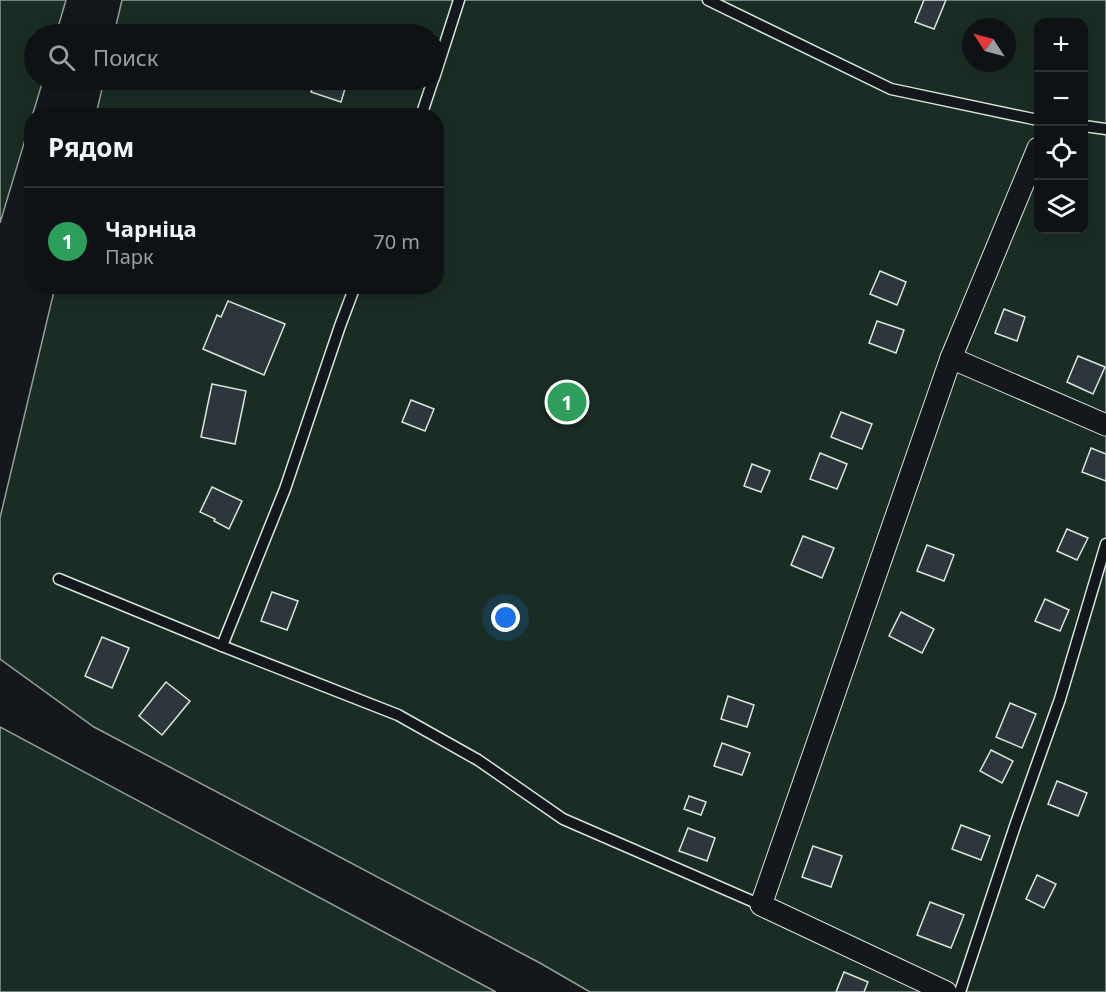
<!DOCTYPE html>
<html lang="ru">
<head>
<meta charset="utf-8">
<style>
  body { margin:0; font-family:"Noto Sans",sans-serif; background:#1d2022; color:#f1f3f6 }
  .controls { position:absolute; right:18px; top:18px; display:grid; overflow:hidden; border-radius:12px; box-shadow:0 3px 15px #0003 }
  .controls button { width:54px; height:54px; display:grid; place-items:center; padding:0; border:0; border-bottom:2px solid #2f3234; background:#0f1215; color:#f1f3f6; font:30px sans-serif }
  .compass { position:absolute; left:962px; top:18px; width:54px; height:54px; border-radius:50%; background:#0f1215; box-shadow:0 3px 15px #0003; rotate:306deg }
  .you { position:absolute; left:506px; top:618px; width:21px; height:21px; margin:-15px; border:4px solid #fff; border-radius:50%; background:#1a73e8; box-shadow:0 0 0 9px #1a73e833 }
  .badge { display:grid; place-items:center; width:39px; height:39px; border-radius:50%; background:#ffb74d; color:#fff; font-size:20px; font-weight:700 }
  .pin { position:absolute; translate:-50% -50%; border:3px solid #fff; box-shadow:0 2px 6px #0006 }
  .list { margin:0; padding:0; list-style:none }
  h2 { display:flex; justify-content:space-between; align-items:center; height:78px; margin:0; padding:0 24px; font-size:26px }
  h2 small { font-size:20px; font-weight:400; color:#9b9ea0 }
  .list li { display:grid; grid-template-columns:39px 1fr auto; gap:18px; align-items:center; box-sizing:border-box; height:108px; padding:0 24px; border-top:2px solid #2f3234 }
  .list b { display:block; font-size:22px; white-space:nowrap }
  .list p { margin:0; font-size:20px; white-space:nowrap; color:#9b9ea0 }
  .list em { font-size:20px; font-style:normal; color:#9b9ea0 }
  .icon { flex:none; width:33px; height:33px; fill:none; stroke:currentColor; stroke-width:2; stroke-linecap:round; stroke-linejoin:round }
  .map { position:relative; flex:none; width:1106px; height:992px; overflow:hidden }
  .search { position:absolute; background:#0f1215; box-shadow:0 3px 15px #0003; left:24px; top:24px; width:420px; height:66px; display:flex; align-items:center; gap:15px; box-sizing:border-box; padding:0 21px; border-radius:33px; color:#9b9ea0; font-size:22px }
  .panel { position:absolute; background:#0f1215; box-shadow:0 3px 15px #0003; left:24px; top:108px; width:420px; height:186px; border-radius:24px }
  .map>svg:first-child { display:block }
  .green { fill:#1a2d24; stroke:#939e99; stroke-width:1.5; fill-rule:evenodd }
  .building { fill:#2c363c; stroke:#d8e6dc; stroke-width:1.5 }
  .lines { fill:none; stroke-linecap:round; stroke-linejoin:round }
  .lane-casing { stroke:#d8e6dc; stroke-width:13 }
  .street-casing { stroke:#d8e6dc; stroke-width:23 }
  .lane { stroke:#14181c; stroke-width:10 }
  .street { stroke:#14181c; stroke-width:21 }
</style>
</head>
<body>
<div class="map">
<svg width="1106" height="992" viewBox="0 0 1106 992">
  <rect width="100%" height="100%" fill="#14181c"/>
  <!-- green -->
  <g class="green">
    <path d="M0,0H66L56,34H34V80H43L0,223Z"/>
    <path d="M122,0H1106V992H590L540,963L94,727L0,659V518L55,287L436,286V116L96,115L104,80H434V34H114ZM1038,22H1084V230H1038ZM971,27H1007V63H971Z"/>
    <path d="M0,727L496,992H0Z"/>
  </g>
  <!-- building -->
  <g class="building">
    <path d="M924,0H946L934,29L915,22Z"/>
    <path d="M315,80H339L347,82L341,102L311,92Z"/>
    <path d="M880,271L906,282L897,305L870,294Z"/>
    <path d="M228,301L285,324L264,375L203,349L217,315L221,317Z"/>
    <path d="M1004,309L1025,317L1017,341L995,333Z"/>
    <path d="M877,321L904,330L896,353L869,343Z"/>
    <path d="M1078,356L1105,367L1093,394L1067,382Z"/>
    <path d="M212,384L246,391L235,444L201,437Z"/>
    <path d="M411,400L434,409L425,431L402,422Z"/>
    <path d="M841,412L872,424L862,449L831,437Z"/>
    <path d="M1091,448L1106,454V481L1082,472Z"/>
    <path d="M820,453L847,464L837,489L810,479Z"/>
    <path d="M752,464L770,471L761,492L744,486Z"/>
    <path d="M212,487L242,501L229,529L214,521L215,519L200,512Z"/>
    <path d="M1067,529L1088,538L1077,560L1057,551Z"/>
    <path d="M803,536L834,548L822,578L791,565Z"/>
    <path d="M927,545L954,555L944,581L917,571Z"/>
    <path d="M272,592L298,601L287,630L261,621Z"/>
    <path d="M1045,599L1069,610L1060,631L1035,621Z"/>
    <path d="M901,612L934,629L922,653L889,636Z"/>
    <path d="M102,637L129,648L112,688L85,676Z"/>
    <path d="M166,682L190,701L162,735L139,716Z"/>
    <path d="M728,696L754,705L747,727L721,719Z"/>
    <path d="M1010,703L1036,714L1022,748L996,737Z"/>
    <path d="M722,743L750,753L742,775L714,766Z"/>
    <path d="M991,750L1013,761L1002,783L980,771Z"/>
    <path d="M1057,781L1087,793L1078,816L1048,804Z"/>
    <path d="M689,796L706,802L701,815L684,809Z"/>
    <path d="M961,825L990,836L981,860L952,849Z"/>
    <path d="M688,828L715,838L707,861L679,851Z"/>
    <path d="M813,846L842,856L831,887L802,877Z"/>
    <path d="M1037,875L1056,884L1044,908L1026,899Z"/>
    <path d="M930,902L964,915L951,948L917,935Z"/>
    <path d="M844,972L868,982L864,992H836Z"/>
  </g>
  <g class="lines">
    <!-- lane casing -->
    <g class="lane-casing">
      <g id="lane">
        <path d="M708,0L891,89L1038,120"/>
        <path d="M434,78L459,0"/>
        <path d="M421,116L433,80"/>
        <path d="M1084,126L1106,129"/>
        <path d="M59,579L222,646L398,715L478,760L563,819L761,905"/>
        <path d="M222,646L285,489L340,326L355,286"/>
        <path d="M960,992L1015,826L1060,699L1106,544"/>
      </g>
    </g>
    <!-- street casing -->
    <g class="street-casing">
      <g id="street">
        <path d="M951,358L1038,148"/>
        <path d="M946,992L761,905L951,358L1106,425"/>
      </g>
    </g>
    <!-- lane -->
    <use href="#lane" class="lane"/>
    <!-- street -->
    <use href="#street" class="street"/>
  </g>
</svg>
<div class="controls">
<button>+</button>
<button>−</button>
<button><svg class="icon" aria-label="locate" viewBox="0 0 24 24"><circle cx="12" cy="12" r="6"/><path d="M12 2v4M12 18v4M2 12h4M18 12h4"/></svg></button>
<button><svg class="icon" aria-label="layers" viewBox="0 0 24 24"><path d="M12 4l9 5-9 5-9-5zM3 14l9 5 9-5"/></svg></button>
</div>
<svg class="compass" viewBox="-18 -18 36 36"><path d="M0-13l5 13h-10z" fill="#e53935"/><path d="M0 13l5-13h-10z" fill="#9b9ea0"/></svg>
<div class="you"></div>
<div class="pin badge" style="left:567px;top:402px;background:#2e9e5b">1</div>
<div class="search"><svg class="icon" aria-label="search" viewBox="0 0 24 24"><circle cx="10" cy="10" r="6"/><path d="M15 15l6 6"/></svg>Поиск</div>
<section class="panel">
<h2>Рядом<small></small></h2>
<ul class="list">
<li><span class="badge" style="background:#2e9e5b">1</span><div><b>Чарніца</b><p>Парк</p></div><em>70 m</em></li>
</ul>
</section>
</div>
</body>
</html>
